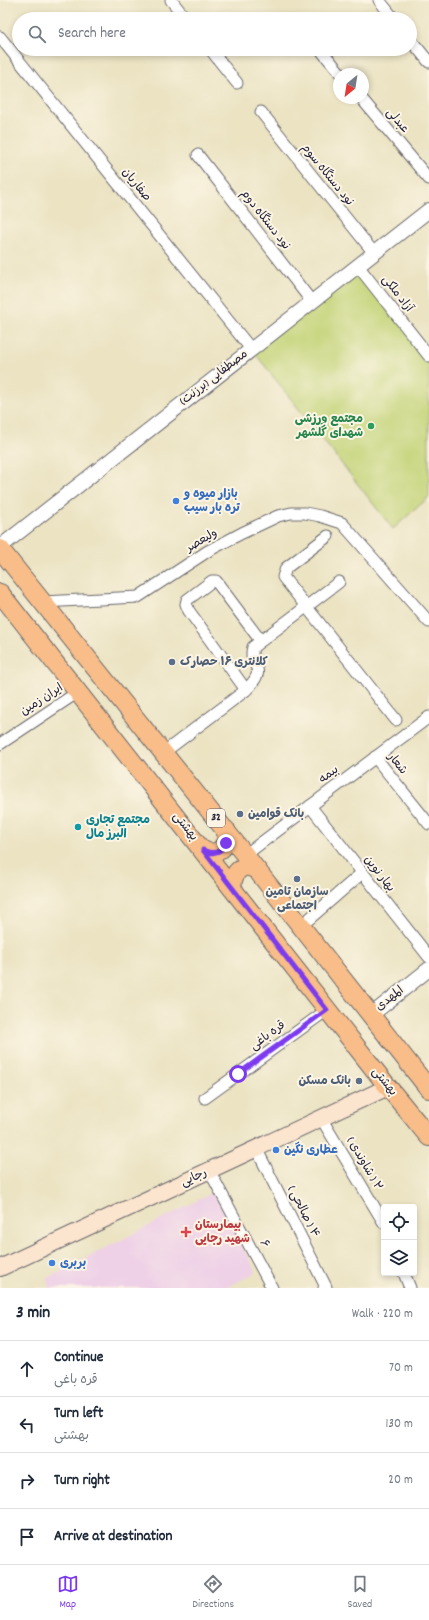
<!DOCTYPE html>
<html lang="en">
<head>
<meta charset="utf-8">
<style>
  body { margin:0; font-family:Dekko,"Playpen Sans Arabic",sans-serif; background:#f2f2f3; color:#1f2937 }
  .controls { position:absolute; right:12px; bottom:12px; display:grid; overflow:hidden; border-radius:4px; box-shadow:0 2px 6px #0003 }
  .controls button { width:36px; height:36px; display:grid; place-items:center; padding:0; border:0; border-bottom:1px solid #e0e1e3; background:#fff; color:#1f2937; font:20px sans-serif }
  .compass { position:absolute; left:333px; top:68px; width:36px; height:36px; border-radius:50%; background:#fff; box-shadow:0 2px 6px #0003; rotate:210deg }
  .stop { position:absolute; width:12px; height:12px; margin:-9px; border:3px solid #7c3aed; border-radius:50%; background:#fff }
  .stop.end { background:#7c3aed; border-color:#fff; box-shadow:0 1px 4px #0008 }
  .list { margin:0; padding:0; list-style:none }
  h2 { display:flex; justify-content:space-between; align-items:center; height:52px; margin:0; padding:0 16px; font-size:17px }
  h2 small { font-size:13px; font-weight:400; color:#747a83 }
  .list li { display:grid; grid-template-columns:26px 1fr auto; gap:12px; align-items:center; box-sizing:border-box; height:56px; padding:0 16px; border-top:1px solid #e0e1e3 }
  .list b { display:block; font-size:15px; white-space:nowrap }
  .list p { margin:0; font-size:13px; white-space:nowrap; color:#747a83 }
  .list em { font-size:13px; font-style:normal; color:#747a83 }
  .icon { flex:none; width:22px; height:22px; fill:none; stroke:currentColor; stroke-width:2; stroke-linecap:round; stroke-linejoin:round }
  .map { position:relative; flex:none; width:429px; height:1288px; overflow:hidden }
  .search { position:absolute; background:#fff; box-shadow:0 2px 6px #0003; left:12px; right:12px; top:12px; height:44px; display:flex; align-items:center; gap:10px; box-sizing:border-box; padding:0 14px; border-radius:22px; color:#747a83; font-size:15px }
  .sheet { height:276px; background:#fff }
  nav { display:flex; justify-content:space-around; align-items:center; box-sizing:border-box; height:56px; border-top:1px solid #e0e1e3; background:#fff; font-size:11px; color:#747a83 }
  nav a { display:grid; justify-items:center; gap:2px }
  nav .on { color:#7c3aed }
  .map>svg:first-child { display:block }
  .built { fill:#eed0e7 }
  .park { fill:#c2d376; stroke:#727a58 }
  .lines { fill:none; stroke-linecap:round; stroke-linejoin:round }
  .minor-casing { stroke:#68666a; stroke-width:13 }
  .tertiary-casing { stroke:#68666a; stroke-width:16 }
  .secondary-casing { stroke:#68666a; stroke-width:18 }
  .primary-casing { stroke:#68666a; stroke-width:20 }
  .minor { stroke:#fff; stroke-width:11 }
  .tertiary { stroke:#fff; stroke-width:14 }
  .secondary { stroke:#fce5cf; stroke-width:16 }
  .primary { stroke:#f8bd88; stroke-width:18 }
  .route { stroke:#7c3aed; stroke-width:5 }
  .leisure-dot { fill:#2e9e5b; stroke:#fcf5e5; stroke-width:1.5 }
  .shop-dot { fill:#3f7fe0; stroke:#fcf5e5; stroke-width:1.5 }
  .service-dot { fill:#5c6f8a; stroke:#fcf5e5; stroke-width:1.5 }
  .culture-dot { fill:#0f9aa8; stroke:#fcf5e5; stroke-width:1.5 }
  .health-dot { fill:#e0444e; stroke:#fcf5e5; stroke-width:1.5 }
  .labels { text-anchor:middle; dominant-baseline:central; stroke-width:4; stroke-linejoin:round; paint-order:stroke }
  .shield { fill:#fcf5e5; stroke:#63616e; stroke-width:1 }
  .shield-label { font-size:11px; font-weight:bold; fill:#22223b }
  .street-label { font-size:12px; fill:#22223b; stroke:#fcf5e5 }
  .leisure-label { font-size:12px; font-weight:bold; fill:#27864d; stroke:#fcf5e5; text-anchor:end }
  .shop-label { font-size:12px; font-weight:bold; fill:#366cbe; stroke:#fcf5e5; text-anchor:start }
  .service-label { font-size:12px; font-weight:bold; fill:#4e5e75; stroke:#fcf5e5; text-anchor:start }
  .culture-label { font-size:12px; font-weight:bold; fill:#0d838f; stroke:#fcf5e5; text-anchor:start }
  .health-label { font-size:12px; font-weight:bold; fill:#be3a42; stroke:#fcf5e5; text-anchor:start }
</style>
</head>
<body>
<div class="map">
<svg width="429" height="1288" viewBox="0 0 429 1288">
  <rect width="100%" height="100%" fill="#fcf5e5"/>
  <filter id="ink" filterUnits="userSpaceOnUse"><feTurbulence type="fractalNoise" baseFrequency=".025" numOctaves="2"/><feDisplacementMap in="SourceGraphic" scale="8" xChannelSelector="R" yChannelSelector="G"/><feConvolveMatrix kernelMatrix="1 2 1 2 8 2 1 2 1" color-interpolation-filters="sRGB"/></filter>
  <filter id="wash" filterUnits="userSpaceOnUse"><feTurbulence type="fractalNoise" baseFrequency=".012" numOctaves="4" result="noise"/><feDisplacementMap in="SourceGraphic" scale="16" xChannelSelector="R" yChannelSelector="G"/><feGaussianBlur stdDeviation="0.9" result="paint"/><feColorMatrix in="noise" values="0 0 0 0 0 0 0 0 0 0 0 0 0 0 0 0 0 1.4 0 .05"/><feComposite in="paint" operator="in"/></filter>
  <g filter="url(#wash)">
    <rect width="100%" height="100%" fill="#ebe3c2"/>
    <!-- built -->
    <path class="built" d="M214,1192L256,1272L226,1288H50L46,1279Z"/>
    <!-- park -->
    <path class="park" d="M358,270L429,355V497L393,529L254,352Z"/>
  </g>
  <g filter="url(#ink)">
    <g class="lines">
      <!-- minor casing -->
      <g class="minor-casing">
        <g id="minor">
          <path d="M171,0L186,19"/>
          <path d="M379,0L394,19"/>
          <path d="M0,37L251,349"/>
          <path d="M410,39L429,62"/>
          <path d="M210,49L237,83"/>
          <path d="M320,49L341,74"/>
          <path d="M361,98L429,179"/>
          <path d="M261,112L374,253"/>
          <path d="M198,155L312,302"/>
          <path d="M358,266L429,356"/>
          <path d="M328,536L286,568L283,577L396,720"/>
          <path d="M43,602L138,597L208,551L242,533L278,516L291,513H305L320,516L342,523L429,622"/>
          <path d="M246,690L189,611L186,604L187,600L212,581H216L260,640"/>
          <path d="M0,744L78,692"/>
          <path d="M163,753L246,690C271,665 247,668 253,647L339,582"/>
          <path d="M375,757L429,824"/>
          <path d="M310,806L429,957"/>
          <path d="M245,855L429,717"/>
          <path d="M301,926L362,873"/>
          <path d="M205,1098L327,1010"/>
          <path d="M321,1118L384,1223"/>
          <path d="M256,1148L326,1287L324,1288"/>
          <path d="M209,1170L272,1288"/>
          <path d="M404,1273L410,1288"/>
        </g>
      </g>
      <!-- tertiary casing -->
      <g class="tertiary-casing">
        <g id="tertiary">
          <path d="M0,547L429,210"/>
          <path d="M371,1015L429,969"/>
        </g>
      </g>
      <!-- secondary casing -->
      <g class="secondary-casing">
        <path id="secondary" d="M0,1268L388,1087"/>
      </g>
      <!-- primary casing -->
      <g class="primary-casing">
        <g id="primary">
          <path d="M0,549L245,855L429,1089"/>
          <path d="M0,593L388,1087L429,1137"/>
          <path d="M203,850C218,858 229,846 226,830"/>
          <path d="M232,888C233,872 242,860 258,871"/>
        </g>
      </g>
      <!-- minor -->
      <use href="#minor" class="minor"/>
      <!-- tertiary -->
      <use href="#tertiary" class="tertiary"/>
      <!-- secondary -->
      <use href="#secondary" class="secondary"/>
      <!-- primary -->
      <use href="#primary" class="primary"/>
    </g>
  </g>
  <g class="lines" filter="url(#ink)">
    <!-- route -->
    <path class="route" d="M226,843C221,853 213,855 203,850L327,1010L238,1074"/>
  </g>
  <!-- markers -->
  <circle class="leisure-dot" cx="371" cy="426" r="4"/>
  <g class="shop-dot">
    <circle cx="176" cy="501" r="4"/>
    <circle cx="276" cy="1150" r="4"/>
    <circle cx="52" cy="1263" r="4"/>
  </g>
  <g class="service-dot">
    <circle cx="172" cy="662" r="4"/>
    <circle cx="240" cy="814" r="4"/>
    <circle cx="297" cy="879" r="4"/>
    <circle cx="359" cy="1081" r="4"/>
  </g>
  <circle class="culture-dot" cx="78" cy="827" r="4"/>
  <path class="health-dot" d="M184 1226h4v4h4v4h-4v4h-4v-4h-4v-4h4z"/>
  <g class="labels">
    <!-- shield labels -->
    <rect class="shield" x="207" y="809" width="18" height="18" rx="3"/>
    <g class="shield-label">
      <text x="216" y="818">32</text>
    </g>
    <!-- street labels -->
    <g class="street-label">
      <text transform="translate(397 121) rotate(50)">عبدلی</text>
      <text transform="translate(327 175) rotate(51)">نود دستگاه سوم</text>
      <text transform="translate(136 185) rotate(51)">صفاریان</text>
      <text transform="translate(265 220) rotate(52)">نود دستگاه دوم</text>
      <text transform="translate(397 294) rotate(52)">آزاد ملکی</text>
      <text transform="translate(214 378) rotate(-38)">مصطفایی (برزنت)</text>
      <text transform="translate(202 541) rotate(-31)">ولیعصر</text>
      <text transform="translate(42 700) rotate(-33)">ایران زمین</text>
      <text transform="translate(397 764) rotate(51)">شعار</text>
      <text transform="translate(329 775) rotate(-37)">بیمه</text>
      <text transform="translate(185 827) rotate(52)">بهشتی</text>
      <text transform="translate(379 874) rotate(52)">بهار نوین</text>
      <text transform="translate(390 999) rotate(-38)">المهدی</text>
      <text transform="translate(268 1036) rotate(-36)">قره باغی</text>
      <text transform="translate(384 1082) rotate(51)">بهشتی</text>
      <text transform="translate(364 1164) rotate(60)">( شاوندی ) ۲</text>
      <text transform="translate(194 1178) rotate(-25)">رجایی</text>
      <text transform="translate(303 1212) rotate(63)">( صالحی ) ۴</text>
      <text transform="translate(264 1244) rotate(62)">۶</text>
    </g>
    <!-- leisure labels -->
    <g class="leisure-label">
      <text x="363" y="419">مجتمع ورزشی<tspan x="363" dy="14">شهدای گلشهر</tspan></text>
    </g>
    <!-- shop labels -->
    <g class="shop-label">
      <text x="184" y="494">بازار میوه و<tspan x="184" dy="14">تره بار سیب</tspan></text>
      <text x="284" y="1150">عطاری نگین</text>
      <text x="60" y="1263">بربری</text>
    </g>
    <!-- service labels -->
    <g class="service-label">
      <text x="180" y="662">کلانتری ۱۶ حصارک</text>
      <text x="248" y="814">بانک قوامین</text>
      <text x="297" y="892" text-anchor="middle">سازمان تامین<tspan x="297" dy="14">اجتماعی</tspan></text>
      <text x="351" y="1081" text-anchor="end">بانک مسکن</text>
    </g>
    <!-- culture labels -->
    <g class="culture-label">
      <text x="86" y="820">مجتمع تجاری<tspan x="86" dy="14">البرز مال</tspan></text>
    </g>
    <!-- health labels -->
    <g class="health-label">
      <text x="195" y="1225">بیمارستان<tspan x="195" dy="14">شهید رجایی</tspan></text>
    </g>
  </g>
</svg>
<div class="controls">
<button><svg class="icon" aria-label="locate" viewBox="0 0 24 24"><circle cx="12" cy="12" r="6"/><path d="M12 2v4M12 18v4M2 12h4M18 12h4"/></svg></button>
<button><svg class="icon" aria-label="layers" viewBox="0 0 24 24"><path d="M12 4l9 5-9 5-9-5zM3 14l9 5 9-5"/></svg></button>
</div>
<svg class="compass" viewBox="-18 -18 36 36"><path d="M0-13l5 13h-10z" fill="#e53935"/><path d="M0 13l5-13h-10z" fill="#747a83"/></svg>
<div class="stop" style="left:238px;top:1074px"></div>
<div class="stop end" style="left:226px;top:843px"></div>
<div class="search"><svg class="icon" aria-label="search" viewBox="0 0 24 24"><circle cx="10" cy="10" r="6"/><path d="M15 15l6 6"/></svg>Search here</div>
</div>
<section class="sheet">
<h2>3 min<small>Walk · 220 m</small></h2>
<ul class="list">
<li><svg class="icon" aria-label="ahead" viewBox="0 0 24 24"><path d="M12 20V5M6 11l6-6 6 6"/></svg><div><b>Continue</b><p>قره باغی</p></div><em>70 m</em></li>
<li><svg class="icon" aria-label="left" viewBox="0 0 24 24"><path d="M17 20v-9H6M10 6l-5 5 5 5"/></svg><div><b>Turn left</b><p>بهشتی</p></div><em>130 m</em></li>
<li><svg class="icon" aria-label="right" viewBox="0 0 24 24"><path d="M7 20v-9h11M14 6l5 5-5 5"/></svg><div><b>Turn right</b></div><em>20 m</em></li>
<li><svg class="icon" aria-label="arrive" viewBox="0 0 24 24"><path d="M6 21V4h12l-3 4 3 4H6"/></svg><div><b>Arrive at destination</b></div></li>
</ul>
</section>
<nav>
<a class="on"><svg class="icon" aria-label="map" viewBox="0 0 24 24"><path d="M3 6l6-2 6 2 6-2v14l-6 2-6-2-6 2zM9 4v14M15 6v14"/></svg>Map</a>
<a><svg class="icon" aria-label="directions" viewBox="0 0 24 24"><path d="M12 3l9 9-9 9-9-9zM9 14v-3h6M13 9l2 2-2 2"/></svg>Directions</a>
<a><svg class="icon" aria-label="saved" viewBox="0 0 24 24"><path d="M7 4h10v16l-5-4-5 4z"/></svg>Saved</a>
</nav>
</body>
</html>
